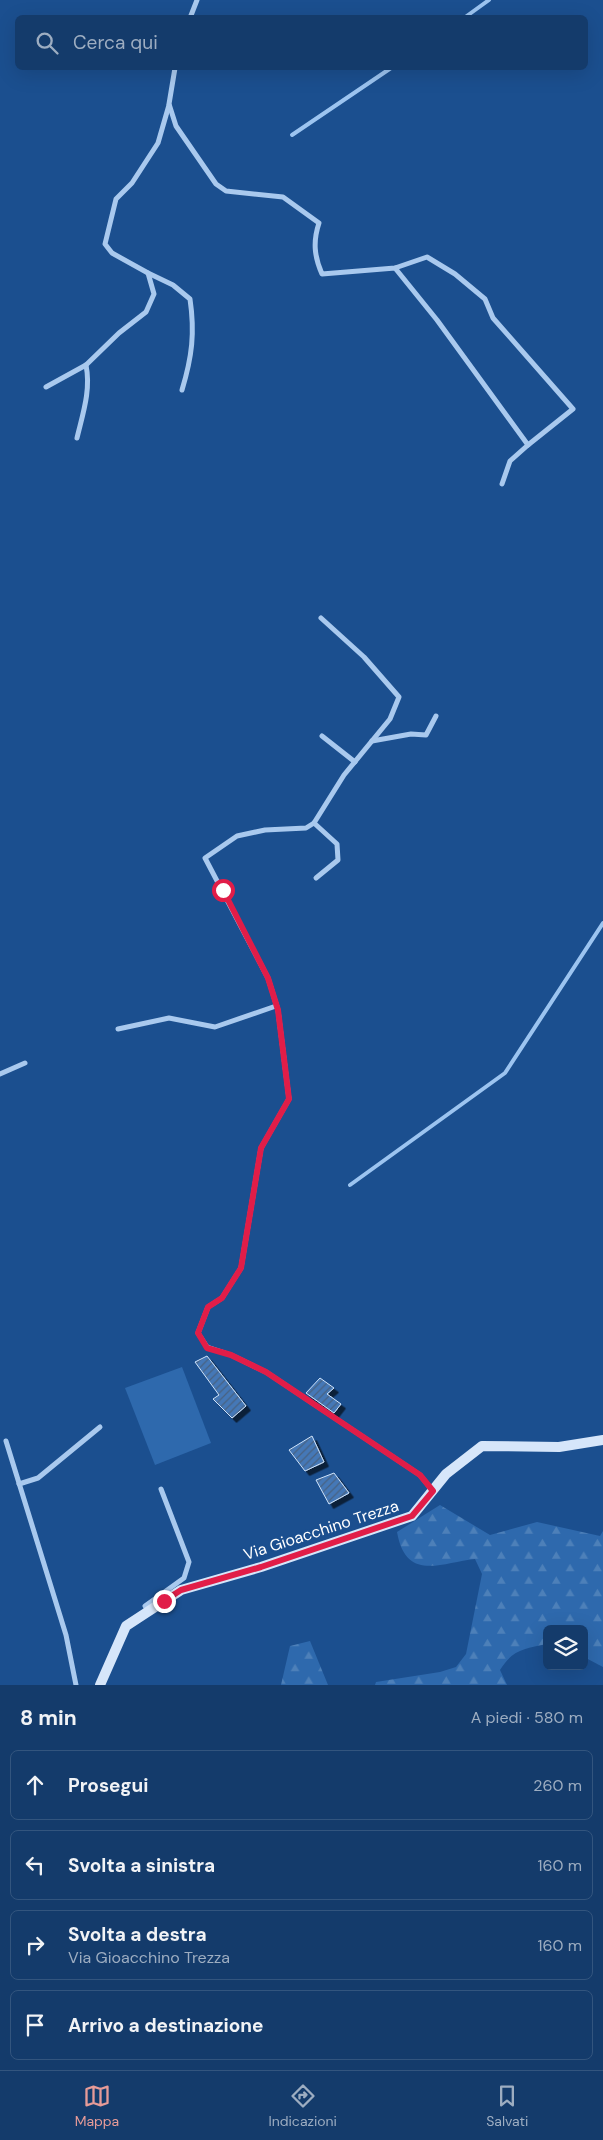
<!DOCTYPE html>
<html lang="it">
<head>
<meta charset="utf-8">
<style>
  body { margin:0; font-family:"DM Sans",sans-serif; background:#214673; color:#f1f3f6 }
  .controls { position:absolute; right:15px; bottom:15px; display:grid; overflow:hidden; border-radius:8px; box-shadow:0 5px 20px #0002 }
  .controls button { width:45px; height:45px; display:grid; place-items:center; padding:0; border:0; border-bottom:1px solid #33557e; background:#143b6b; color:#f1f3f6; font:25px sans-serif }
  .stop { position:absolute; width:15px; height:15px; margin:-11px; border:4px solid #e11d48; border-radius:50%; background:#fff }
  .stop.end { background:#e11d48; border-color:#fff; box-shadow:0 1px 5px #0008 }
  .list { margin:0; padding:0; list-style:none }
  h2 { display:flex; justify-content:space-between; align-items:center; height:65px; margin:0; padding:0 20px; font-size:21px }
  h2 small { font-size:16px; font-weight:400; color:#9dadc1 }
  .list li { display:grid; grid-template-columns:32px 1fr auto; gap:15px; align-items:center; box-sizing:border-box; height:70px; margin:0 10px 10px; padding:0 10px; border:1px solid #33557e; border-radius:8px }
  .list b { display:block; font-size:19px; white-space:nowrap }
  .list p { margin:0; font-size:16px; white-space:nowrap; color:#9dadc1 }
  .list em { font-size:16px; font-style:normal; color:#9dadc1 }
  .icon { flex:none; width:28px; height:28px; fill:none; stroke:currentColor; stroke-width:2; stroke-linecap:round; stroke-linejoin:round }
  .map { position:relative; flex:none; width:603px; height:1685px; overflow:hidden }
  .search { position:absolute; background:#143b6b; box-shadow:0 5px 20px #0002; left:15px; right:15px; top:15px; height:55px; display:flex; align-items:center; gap:12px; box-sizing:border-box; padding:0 18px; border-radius:8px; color:#9dadc1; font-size:19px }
  .sheet { height:385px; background:#143b6b }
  nav { display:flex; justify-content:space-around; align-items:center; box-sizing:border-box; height:70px; border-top:1px solid #33557e; background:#143b6b; font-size:14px; color:#9dadc1 }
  nav a { display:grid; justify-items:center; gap:2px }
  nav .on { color:#e69b98 }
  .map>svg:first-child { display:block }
  .green { fill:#2e69ad }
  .forest { fill:url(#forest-firs) }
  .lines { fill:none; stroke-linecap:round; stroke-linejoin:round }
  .stream { stroke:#9cc4f0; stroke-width:4 }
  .building { fill:url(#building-hatch); stroke:#cfe3fa; filter:url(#shadow) }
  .street { stroke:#a9c9ee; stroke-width:5 }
  .secondary { stroke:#d6e6fa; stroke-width:10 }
  .route { stroke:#e11d48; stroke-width:6 }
  .labels { text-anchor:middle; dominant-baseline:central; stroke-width:4.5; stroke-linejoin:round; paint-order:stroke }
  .street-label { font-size:16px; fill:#fff; stroke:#1b4f8f }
</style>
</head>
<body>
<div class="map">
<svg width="603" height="1685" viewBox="0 0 603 1685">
  <defs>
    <pattern id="forest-firs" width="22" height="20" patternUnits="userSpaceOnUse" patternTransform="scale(1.25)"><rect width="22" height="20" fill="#2e69ad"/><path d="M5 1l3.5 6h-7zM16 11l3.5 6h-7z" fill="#4d80b9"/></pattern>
    <pattern id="building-hatch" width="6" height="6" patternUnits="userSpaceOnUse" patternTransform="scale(1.25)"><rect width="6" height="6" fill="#4478b7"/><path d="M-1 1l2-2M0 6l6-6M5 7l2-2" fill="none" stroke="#486282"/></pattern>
    <filter id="shadow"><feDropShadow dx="4.5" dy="4.5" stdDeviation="0" flood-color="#0009"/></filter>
  </defs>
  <rect width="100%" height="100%" fill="#1b4f8f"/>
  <!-- green -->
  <path class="green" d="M182,1367L211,1443L155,1465L125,1388Z"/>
  <!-- forest -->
  <g class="forest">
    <path d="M440,1505L490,1535L537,1522L600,1536L603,1531V1667L584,1657V1629H547V1644C524,1649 513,1649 500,1670L507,1685H375L376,1682L440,1672L456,1667L466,1654L482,1574L475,1559C440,1563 406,1582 397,1532Z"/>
    <path d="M310,1641L328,1685H281L290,1646Z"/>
  </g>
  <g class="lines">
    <!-- stream -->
    <g class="stream">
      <path d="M464,18L489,0"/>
      <path d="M292,135L391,68"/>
      <path d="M350,1185L505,1073L603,923"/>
    </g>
  </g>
  <!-- building -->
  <g class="building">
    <path d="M207,1356L246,1406L232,1418L213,1399L219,1395L195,1362Z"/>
    <path d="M320,1378L334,1388L327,1394L341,1404L334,1413L306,1393Z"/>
    <path d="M312,1436L324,1462L305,1471L289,1450Z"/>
    <path d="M334,1473L349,1493L329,1504L316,1480Z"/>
  </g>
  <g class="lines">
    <!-- street -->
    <g class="street">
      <path d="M190,18L197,0"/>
      <path d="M175,68L169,104L176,126L216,184L226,191L283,197L319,223C313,241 314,256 322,274L395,268L427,257L455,274L485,299L493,318L573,409L528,445L437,320L395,268"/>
      <path d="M148,273L173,285L190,299C195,333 192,357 182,390"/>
      <path d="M46,387L86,365L119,333L146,312L154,294L148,273L112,253L105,244L116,199L132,183L158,143L169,105"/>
      <path d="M77,438C83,413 91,390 86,365"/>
      <path d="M502,484L510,461L528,445"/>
      <path d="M321,618L364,657L399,697L390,719L344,775L314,823L306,828L265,830L237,836L205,858L268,978L278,1010L289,1099L261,1148L241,1268L222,1298L208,1307L198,1333L207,1347L231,1355L266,1372L420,1475L432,1490"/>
      <path d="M322,736L355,762"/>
      <path d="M372,741L411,734L426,735L436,716"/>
      <path d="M314,823L337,844L338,860L316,878"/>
      <path d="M118,1029L169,1018L215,1027L276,1006"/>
      <path d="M0,1074L25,1063"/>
      <path d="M6,1441L66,1635L76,1685"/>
      <path d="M19,1484L38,1478L100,1427"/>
      <path d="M148,1611L145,1606L184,1578L189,1562L161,1489"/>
    </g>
    <!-- secondary -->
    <path class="secondary" d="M100,1685L126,1626L181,1590L261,1567L412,1516L446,1474L482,1446L559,1447L603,1440"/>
  </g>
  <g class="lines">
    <!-- route -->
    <path class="route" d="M164,1601L181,1590L261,1567L412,1516L433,1491L420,1475L266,1372L231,1355L207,1348L198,1333L208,1307L222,1298L241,1268L261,1148L289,1099L278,1010L268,978L223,890"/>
  </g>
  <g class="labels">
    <!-- street labels -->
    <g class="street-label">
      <text transform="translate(321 1530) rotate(-18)">Via Gioacchino Trezza</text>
    </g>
  </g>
</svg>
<div class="controls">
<button><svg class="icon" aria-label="layers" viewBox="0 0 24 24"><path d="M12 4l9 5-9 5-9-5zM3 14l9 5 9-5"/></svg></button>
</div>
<div class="stop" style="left:223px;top:890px"></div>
<div class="stop end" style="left:164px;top:1601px"></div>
<div class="search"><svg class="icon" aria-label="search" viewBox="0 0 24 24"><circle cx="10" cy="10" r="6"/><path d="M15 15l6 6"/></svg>Cerca qui</div>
</div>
<section class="sheet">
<h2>8 min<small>A piedi · 580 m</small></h2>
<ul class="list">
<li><svg class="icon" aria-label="ahead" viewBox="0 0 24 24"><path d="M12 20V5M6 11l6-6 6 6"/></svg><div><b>Prosegui</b></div><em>260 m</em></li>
<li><svg class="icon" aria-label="left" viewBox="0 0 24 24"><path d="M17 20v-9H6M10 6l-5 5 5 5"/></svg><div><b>Svolta a sinistra</b></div><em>160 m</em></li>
<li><svg class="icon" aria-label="right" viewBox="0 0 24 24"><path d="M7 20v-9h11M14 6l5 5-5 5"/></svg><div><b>Svolta a destra</b><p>Via Gioacchino Trezza</p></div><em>160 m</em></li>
<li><svg class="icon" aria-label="arrive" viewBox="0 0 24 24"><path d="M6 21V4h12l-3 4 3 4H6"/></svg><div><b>Arrivo a destinazione</b></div></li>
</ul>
</section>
<nav>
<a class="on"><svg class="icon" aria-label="map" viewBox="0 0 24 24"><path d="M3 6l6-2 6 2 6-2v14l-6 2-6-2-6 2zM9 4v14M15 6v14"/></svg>Mappa</a>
<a><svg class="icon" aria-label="directions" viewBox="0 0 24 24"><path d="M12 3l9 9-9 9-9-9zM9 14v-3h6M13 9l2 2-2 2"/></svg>Indicazioni</a>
<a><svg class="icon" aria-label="saved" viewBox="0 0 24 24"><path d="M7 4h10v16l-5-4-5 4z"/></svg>Salvati</a>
</nav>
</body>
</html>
